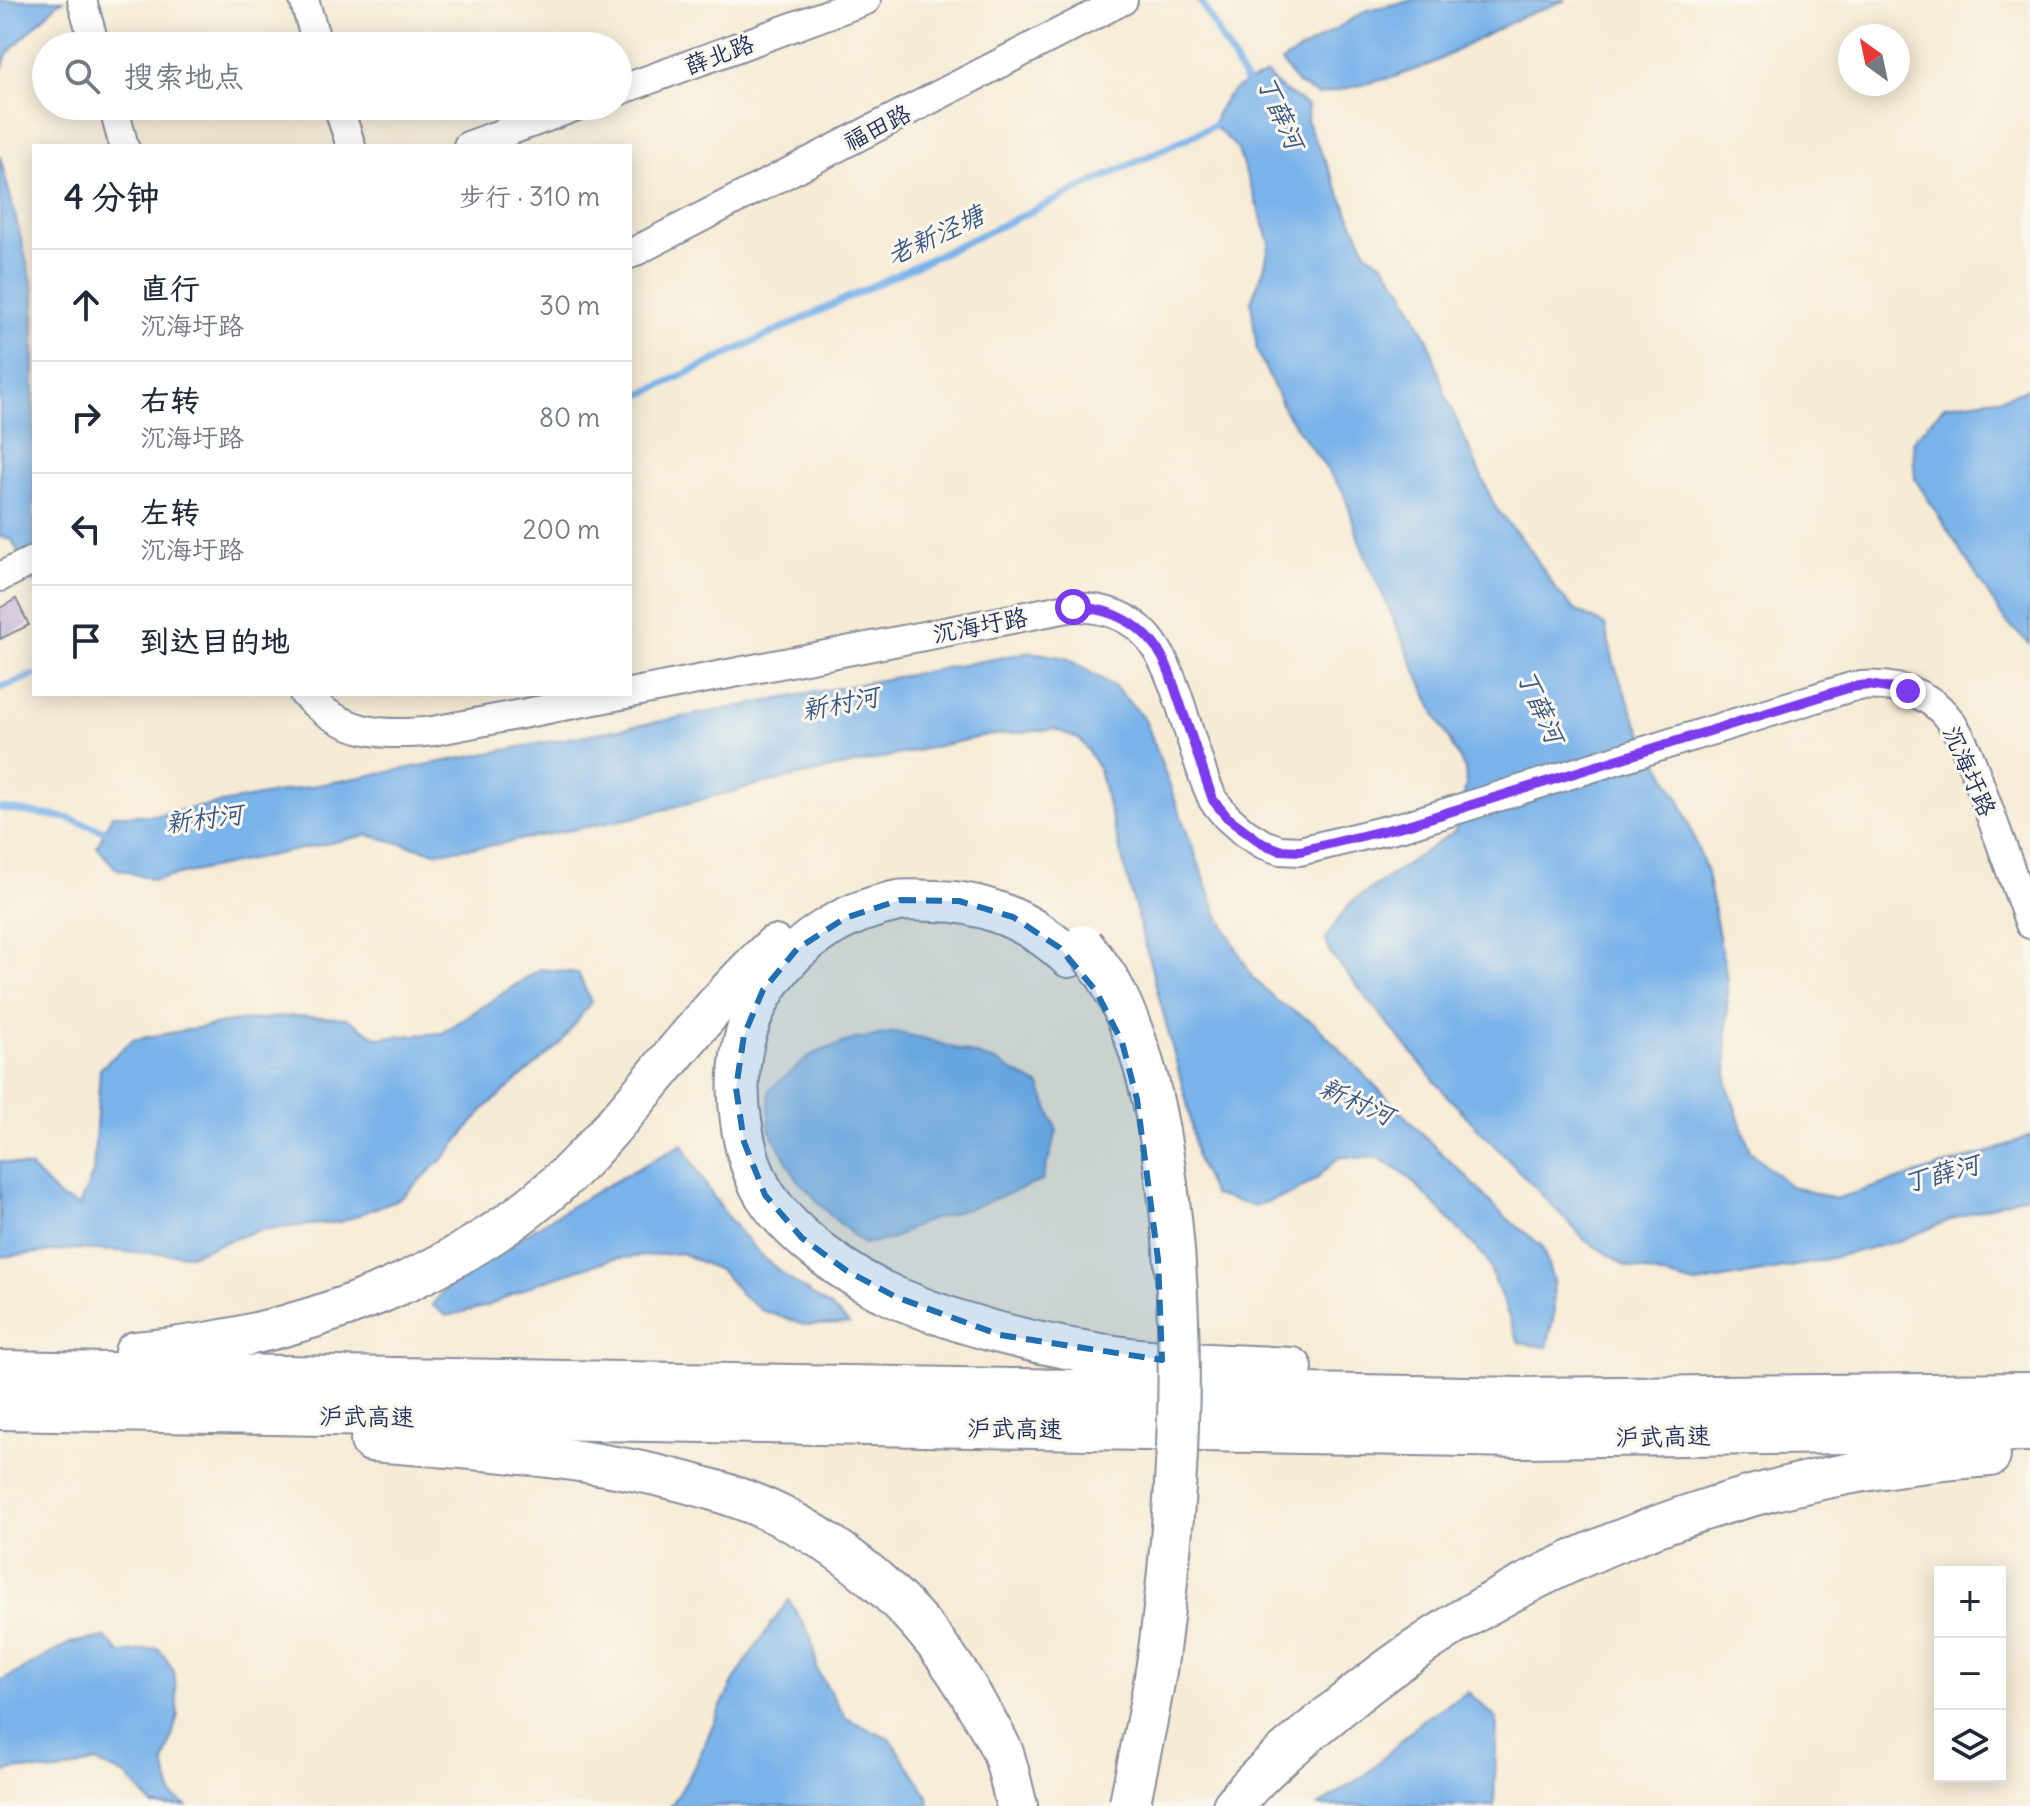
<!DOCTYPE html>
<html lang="zh">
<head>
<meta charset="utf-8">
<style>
  body { margin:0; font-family:Delius,"LXGW WenKai TC",sans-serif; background:#f6f6f7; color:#1f2937 }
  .controls { position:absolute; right:24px; bottom:24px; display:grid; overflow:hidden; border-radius:0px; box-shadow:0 4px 20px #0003 }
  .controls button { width:72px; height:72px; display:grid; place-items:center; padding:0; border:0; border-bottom:2px solid #e0e1e3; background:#fff; color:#1f2937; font:40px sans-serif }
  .compass { position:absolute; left:1838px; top:24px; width:72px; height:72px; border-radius:50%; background:#fff; box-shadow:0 4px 20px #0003; rotate:327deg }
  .stop { position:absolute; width:24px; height:24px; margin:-18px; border:6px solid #7c3aed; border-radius:50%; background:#fff }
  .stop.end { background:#7c3aed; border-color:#fff; box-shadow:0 2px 8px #0008 }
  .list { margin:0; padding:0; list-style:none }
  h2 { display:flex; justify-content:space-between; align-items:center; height:104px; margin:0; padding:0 32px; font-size:34px }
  h2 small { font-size:26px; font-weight:400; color:#747a83 }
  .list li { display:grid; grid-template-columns:52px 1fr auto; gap:24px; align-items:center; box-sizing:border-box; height:112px; padding:0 32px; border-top:2px solid #e0e1e3 }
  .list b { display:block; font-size:30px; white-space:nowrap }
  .list p { margin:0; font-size:26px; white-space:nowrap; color:#747a83 }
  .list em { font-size:26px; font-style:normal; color:#747a83 }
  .icon { flex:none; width:44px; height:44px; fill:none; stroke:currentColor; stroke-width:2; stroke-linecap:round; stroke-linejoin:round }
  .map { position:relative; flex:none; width:2030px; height:1806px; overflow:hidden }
  .search { position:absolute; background:#fff; box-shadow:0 4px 20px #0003; left:32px; top:32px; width:600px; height:88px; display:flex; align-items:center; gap:20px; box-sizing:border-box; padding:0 28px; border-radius:44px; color:#747a83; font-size:30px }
  .panel { position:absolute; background:#fff; box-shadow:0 4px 20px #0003; left:32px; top:144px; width:600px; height:552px; border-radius:0px }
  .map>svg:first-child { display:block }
  .water { fill:#79b3ea; stroke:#4a71a4; stroke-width:2 }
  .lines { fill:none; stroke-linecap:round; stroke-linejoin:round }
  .stream { stroke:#79b3ea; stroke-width:7 }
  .building { fill:#bcabd7 }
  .minor-casing { stroke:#888d9a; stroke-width:32 }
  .highway-casing { stroke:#888d9a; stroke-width:44 }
  .minor { stroke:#fff; stroke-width:28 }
  .highway { stroke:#fff; stroke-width:40 }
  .highway-bridge-casing { stroke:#888d9a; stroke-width:44; stroke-linecap:butt }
  .highway-bridge { stroke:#fff; stroke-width:40 }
  .route { stroke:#7c3aed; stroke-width:10 }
  .marked { fill:#1f6fb2; fill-opacity:0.2; stroke:#1f6fb2; stroke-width:6; stroke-dasharray:16 10; stroke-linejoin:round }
  .labels { text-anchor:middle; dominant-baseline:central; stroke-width:6; stroke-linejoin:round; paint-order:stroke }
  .street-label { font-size:24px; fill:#1b2f5e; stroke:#fbf7ec }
  .water-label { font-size:26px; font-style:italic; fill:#375788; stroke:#fbf7ec }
</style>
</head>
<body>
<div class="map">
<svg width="2030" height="1806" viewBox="0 0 2030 1806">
  <rect width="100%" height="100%" fill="#fbf7ec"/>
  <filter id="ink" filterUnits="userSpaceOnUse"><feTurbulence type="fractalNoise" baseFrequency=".0125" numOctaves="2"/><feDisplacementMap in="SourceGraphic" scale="16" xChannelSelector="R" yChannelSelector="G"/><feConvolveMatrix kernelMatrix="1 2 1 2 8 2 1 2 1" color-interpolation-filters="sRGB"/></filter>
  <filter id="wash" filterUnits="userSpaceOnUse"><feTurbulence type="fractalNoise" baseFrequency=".006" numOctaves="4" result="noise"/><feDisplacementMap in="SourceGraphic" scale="32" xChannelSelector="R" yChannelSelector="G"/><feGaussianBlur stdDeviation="1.8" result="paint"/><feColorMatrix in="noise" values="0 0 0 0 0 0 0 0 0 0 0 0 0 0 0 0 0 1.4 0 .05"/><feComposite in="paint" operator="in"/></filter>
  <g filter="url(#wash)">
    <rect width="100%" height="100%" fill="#f6ebd5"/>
    <!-- water -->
    <g class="water">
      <path d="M0,0H64L57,4L7,54L0,76Z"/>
      <path d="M1414,0H1566L1521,17L1431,64L1394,77L1318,95L1298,84L1281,62L1367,10Z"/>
      <path d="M1267,74L1277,86L1308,106L1307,122L1367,253L1383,263L1404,291L1429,342L1446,396L1495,507L1530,549L1557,591L1575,610L1605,625L1614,664L1637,723L1681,803L1707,873L1727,979V1084L1750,1151L1790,1186L1835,1199L1996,1150L2030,1135V1194L1955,1218L1899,1241L1811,1263L1696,1284L1626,1266L1585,1240L1448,1097L1330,953L1325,939L1350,903L1455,831L1466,786L1465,769L1436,716L1361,546L1344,493L1286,413L1257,351L1251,301L1264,269L1270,242L1237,148L1213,125C1223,91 1236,87 1267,74Z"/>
      <path d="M0,156L34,290V583L12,540L0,537Z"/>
      <path d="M2030,388V644L2006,622L1915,479L1913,441L1945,405L2005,397Z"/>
      <path d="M1031,652L1066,658L1115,687L1145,719L1217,913L1252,977L1277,1001L1314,1023L1434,1146L1466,1176L1498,1211L1542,1246L1553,1281L1554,1315L1547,1347L1519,1343L1486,1258L1445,1215L1407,1176L1379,1158L1339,1157L1316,1179L1292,1194L1254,1206L1213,1195L1197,1159L1187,1103L1098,767L1081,740L1055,729L985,736L761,784L632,818L488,846L435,852L368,835L154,880L115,868L97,847L112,815H157Z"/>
      <path d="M540,969L578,973L591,1002L560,1044L484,1109L444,1158L401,1198L341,1222L259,1230L189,1255L77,1249L0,1257V1161L31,1168L60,1198L79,1206L93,1173L100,1069L132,1040L230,1022L292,1016L346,1018L378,1038L442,1033Z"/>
      <path d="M895,1032L923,1038L995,1061L1040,1086L1057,1131L1042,1181L976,1206L921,1223L890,1240L863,1244L828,1213L795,1176L769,1129V1090L813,1054L851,1040Z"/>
      <path d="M683,1144C710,1198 745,1248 795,1283C817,1299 829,1303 849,1324L805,1325L761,1310L742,1295L721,1271L681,1253L612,1259L540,1282L488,1306L446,1316L432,1305C450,1280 475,1268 500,1251C559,1211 620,1178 683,1144Z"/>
      <path d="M789,1600L811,1637L818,1672L846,1718L891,1740L928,1796L929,1806H670C696,1773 708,1732 727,1694C744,1661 767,1630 789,1600Z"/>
      <path d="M105,1637L120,1653L158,1648L174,1670L178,1715L164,1764L173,1797L188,1806H153L128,1777L96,1762L58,1772L18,1769L0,1773V1682L70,1643Z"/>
      <path d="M1468,1692L1497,1719L1494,1806H1318L1369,1772L1422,1720Z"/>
    </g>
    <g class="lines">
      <!-- stream -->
      <g class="stream">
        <path d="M1200,0L1250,89"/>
        <path d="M630,400L1221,122"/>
        <path d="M0,688L34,675"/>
        <path d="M0,808L67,818L111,833"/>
      </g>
    </g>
    <g id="blocks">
      <!-- building -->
      <path class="building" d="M16,599L29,625L0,639V608Z"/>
    </g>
  </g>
  <g filter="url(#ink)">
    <use href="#blocks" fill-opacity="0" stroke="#888d9a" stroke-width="2"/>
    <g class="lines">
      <!-- minor casing -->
      <g class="minor-casing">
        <g id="minor">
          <path d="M82,0L95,46"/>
          <path d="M304,0L318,46"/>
          <path d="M618,91L866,0"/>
          <path d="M113,106L124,146"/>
          <path d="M338,106L351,146"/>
          <path d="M468,146L577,106"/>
          <path d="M630,254L1123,0"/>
          <path d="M0,577L34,560"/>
          <path d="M630,693L1073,607C1145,608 1162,649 1182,709C1189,733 1197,757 1205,781L1213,800L1227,817L1245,833L1263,844L1280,850L1300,851L1407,825L1851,687C1881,683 1916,687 1939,708C1966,733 1977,780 1990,813C2003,850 2017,887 2030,924"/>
          <path d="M304,694C343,733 381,737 433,731L626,694"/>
        </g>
      </g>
      <!-- highway casing -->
      <g class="highway-casing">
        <g id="highway">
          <path d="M1069,957C1032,922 985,901 934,901C922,901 909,899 898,901C789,923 725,1012 741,1121C744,1145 752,1174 765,1195C793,1238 850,1278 897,1298C970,1329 1050,1348 1130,1358C1183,1364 1238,1365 1292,1368"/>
          <path d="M135,1352C296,1339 476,1274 588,1154C652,1086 705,1009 774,946"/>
          <path d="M0,1371L1522,1398L2030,1393"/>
          <path d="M0,1409L1523,1437L2030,1431"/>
          <path d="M371,1441C489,1450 610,1457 723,1493C834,1528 926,1610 980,1711C988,1724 997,1739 1003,1753C1009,1770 1012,1789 1017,1806"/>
          <path d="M1233,1806C1261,1770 1300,1740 1335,1711C1518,1557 1752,1472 1990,1456"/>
        </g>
      </g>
      <!-- minor -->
      <use href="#minor" class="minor"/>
      <!-- highway -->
      <use href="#highway" class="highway"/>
      <!-- highway-bridge casing -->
      <g class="highway-bridge-casing">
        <path id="highway-bridge" d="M1083,945C1092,957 1104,970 1111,984C1150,1057 1162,1137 1171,1218C1186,1359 1178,1501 1160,1642C1154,1696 1140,1750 1130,1803"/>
      </g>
      <!-- highway-bridge -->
      <use href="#highway-bridge" class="highway-bridge"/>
    </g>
  </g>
  <g class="lines" filter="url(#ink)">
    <!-- route -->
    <path class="route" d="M1073,607C1118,608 1152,629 1169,671L1213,800L1227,817L1263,844L1280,850L1300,851L1407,825L1851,687L1868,685L1908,691"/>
  </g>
  <!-- marked area -->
  <path class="marked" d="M900,900L959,901L1013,917L1060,948L1096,991L1122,1042L1137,1099L1158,1259L1162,1360L1000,1335L896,1297L847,1271L802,1238L765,1195L744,1142L736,1088L744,1035L763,990L797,949L845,918Z"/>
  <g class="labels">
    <!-- street labels -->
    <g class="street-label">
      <text transform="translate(719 54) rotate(-20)">薛北路</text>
      <text transform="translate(877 127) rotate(-27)">福田路</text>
      <text transform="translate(980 625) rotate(-11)">沉海圩路</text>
      <text transform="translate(1970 771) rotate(66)">沉海圩路</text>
      <text transform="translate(367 1416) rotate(1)">沪武高速</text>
      <text transform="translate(1015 1428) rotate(1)">沪武高速</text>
      <text transform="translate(1663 1436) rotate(-1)">沪武高速</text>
    </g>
    <!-- water labels -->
    <g class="water-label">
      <text transform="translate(1281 112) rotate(66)">丁薛河</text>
      <text transform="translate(935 235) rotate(-25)">老新泾塘</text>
      <text transform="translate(840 703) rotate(-11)">新村河</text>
      <text transform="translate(1541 706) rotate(66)">丁薛河</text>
      <text transform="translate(204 818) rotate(-7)">新村河</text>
      <text transform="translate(1357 1101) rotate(24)">新村河</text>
      <text transform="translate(1941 1173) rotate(-15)">丁薛河</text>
    </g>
  </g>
</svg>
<div class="controls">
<button>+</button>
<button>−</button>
<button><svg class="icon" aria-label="layers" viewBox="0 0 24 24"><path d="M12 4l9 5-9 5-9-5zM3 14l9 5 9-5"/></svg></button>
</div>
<svg class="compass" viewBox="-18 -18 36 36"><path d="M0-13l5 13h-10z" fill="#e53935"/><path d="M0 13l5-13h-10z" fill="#747a83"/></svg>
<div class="stop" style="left:1073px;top:607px"></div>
<div class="stop end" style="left:1908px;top:691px"></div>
<div class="search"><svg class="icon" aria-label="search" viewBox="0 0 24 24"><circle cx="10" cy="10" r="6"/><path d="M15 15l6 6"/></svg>搜索地点</div>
<section class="panel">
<h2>4 分钟<small>步行 · 310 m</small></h2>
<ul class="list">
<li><svg class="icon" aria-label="ahead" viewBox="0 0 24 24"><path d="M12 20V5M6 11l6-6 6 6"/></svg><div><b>直行</b><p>沉海圩路</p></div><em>30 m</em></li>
<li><svg class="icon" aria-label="right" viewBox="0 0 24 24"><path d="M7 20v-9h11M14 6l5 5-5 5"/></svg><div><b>右转</b><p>沉海圩路</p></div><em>80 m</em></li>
<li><svg class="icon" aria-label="left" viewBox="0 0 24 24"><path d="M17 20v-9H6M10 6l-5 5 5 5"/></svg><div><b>左转</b><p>沉海圩路</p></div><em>200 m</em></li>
<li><svg class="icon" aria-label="arrive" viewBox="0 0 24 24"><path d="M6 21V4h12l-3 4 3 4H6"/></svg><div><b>到达目的地</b></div></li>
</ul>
</section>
</div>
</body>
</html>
